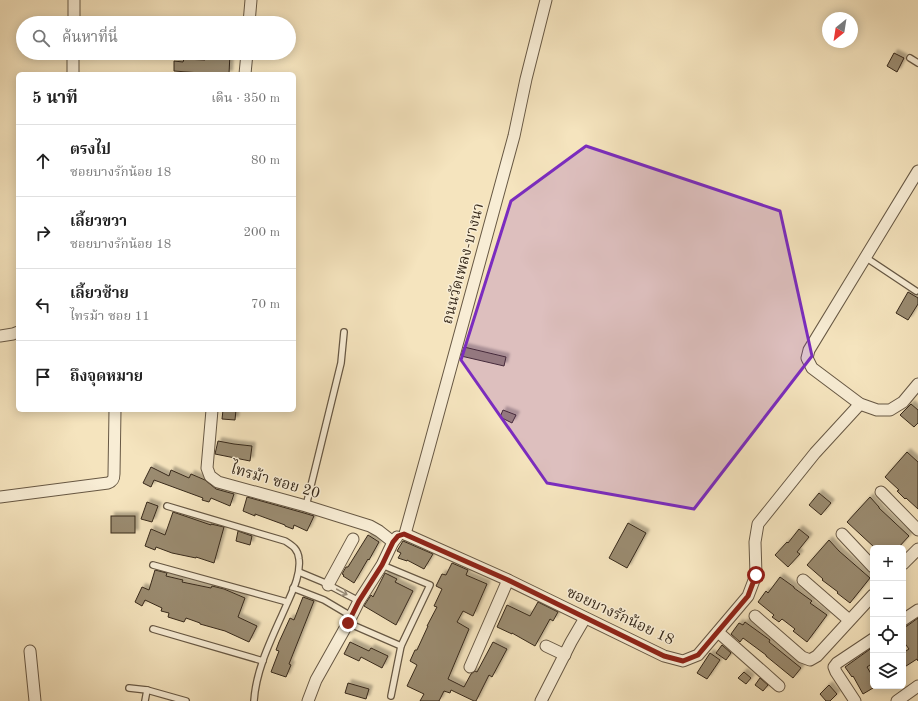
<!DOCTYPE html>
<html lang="th">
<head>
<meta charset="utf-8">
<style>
  body { margin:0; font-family:"Old Standard TT","Noto Serif Thai",serif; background:#f2f2f2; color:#222 }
  .controls { position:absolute; right:12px; bottom:12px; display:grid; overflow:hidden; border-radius:6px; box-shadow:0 2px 10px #0003 }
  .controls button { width:36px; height:36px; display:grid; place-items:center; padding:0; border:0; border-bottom:1px solid #e0e0e0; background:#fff; color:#222; font:20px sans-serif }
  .compass { position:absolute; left:822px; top:12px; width:36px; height:36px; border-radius:50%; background:#fff; box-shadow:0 2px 10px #0003; rotate:210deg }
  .stop { position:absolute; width:12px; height:12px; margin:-9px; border:3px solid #8f2418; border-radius:50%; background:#fff }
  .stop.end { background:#8f2418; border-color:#fff; box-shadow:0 1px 4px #0008 }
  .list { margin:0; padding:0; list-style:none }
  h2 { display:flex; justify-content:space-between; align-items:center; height:52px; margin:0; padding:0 16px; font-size:17px }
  h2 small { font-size:13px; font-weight:400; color:#767676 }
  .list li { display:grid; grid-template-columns:26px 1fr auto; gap:12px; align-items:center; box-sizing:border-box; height:72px; padding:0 16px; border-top:1px solid #e0e0e0 }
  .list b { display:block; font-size:15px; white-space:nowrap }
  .list p { margin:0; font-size:13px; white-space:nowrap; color:#767676 }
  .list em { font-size:13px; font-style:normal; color:#767676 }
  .icon { flex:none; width:22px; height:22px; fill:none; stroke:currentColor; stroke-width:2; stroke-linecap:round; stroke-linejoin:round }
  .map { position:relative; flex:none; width:918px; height:701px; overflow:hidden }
  .search { position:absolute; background:#fff; box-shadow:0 2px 10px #0003; left:16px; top:16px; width:280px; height:44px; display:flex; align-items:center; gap:10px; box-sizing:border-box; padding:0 14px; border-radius:22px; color:#767676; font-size:15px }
  .panel { position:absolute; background:#fff; box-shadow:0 2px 10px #0003; left:16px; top:72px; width:280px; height:340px; border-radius:6px }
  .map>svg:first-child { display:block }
  .building { fill:#9a8b70; stroke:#382a1b; filter:url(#shadow) }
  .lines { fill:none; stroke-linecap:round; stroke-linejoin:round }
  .service-casing { stroke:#675844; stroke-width:8 }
  .minor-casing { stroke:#675844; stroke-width:13 }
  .service { stroke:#f8edd5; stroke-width:5.5 }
  .minor { stroke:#f8edd5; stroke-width:11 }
  .oneway { stroke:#988c78 }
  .route { stroke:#8f2418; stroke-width:5 }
  .marked { fill:#7b2cbf; fill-opacity:0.2; stroke:#7b2cbf; stroke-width:3; stroke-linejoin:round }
  .labels { text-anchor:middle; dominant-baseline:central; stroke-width:3; stroke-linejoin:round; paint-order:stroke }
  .street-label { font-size:15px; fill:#382a1b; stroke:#f8edd5 }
</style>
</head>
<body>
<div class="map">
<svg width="918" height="701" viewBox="0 0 918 701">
  <defs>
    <filter id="shadow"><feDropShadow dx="3.5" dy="-3.5" stdDeviation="1" flood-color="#0004"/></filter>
  </defs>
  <rect width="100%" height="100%" fill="#f5e4be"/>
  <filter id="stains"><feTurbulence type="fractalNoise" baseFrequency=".005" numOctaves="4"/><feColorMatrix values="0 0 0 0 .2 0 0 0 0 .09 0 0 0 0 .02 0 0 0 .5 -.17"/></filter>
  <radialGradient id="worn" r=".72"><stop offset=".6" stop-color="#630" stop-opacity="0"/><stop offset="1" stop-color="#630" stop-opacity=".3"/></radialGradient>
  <!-- building -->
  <g class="building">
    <path d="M205,53H230L229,74H214L174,71V61L183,62L184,59L205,60Z"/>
    <path d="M894,53L904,58L897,72L887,66Z"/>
    <path d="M908,292L918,298V304L908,320L896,313Z"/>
    <path d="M464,347L506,357L504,366L461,356Z"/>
    <path d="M911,404L918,410V423L914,427L900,415Z"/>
    <path d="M223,410H236L235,420L222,419Z"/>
    <path d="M503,410L516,415L512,423L500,417Z"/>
    <path d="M218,441L234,444L252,446L250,461L215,454Z"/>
    <path d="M907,452L918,462V509L906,498L905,499L897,491L899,490L885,477Z"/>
    <path d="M151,467L169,476L171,470L189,478L191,474L205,480L216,489L234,494L230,506L211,498L209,502L202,500L203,498L154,480L151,487L143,483Z"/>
    <path d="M819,493L831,503L821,515L809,505Z"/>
    <path d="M247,497L304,513L314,516L307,531L294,525L293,529L285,526V525L255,514V516L243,511Z"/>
    <path d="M870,497L879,507V508L909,536L898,548H875L847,522Z"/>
    <path d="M147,502L158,506L152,522L141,519Z"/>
    <path d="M173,512L211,525V524L224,527L214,563L196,557V558L172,553L156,547L155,550L145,546L151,529L165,535Z"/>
    <rect x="111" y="516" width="24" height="17"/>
    <path d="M628,523L646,533L627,568L609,558Z"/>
    <path d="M799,529L809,537L797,552L800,554L788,567L775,555L787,542L788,543Z"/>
    <path d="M238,531L252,536L250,545L236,541Z"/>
    <path d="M368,535L379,542L369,560L368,559L354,583L343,576L344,575L342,574L346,567H348Z"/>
    <path d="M829,540L839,551L870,578L850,603L837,593L838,592L822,580L823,579L807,565Z"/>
    <path d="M403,541L433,554L424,569L407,560V561L398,558L401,553L397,551Z"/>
    <path d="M452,563L468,570L466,575L487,584L473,616L463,611L457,622L469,629L448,679L464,687L471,674L475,671L477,672L493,642L507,649L492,677L489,675L476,701H474L451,690L450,693L444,691L439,701H420L424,694L407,686L417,665L410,661L415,650H417L428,626H427L437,607L434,606L442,589L436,586L442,574L446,575Z"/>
    <path d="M155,570L167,573L166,576L183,580L182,582L211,588L212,586L224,589L245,598L238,617L257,626L249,642L225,631L200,624V623L186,618L184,622L168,617L169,613L161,611L162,608L145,600L142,606L135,602L142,587L149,590Z"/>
    <path d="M385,573L397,579L395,582L413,591L396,625L364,606L371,595L373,597Z"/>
    <path d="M780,577L794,587V588L812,601L810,603L827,615L807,642L793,631L795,629L782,619L779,622L772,617L774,615L758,602L766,591L768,593Z"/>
    <path d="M303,597L314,601L289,664L291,665L286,677L271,672L279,651L276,650L279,642L290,618L294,620Z"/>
    <path d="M538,602L558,612L553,621L550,619L535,646L512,633V634L497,627L507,605L530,616Z"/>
    <path d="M918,618V661L917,659L903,668V653L909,649L903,641V627L907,626Z"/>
    <path d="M745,622L770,640L769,642L801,668L793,678L766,656V655L743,638L740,642L731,634L739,623L743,625Z"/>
    <path d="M350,642L369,651L371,648L388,656L382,668L361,657L359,661L344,654Z"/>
    <path d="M722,645L731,653L726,660L716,653Z"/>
    <path d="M873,647V663L867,667L873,677V688L863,694L853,676L852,677L845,667Z"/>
    <path d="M710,653L720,660L707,679L697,673Z"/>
    <path d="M744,672L751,678L746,684L738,678Z"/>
    <path d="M760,678L768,685L763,691L755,685Z"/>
    <path d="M348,683L369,689L366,699L345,693Z"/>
    <path d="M829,685L837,694L830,701H826L820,694Z"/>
  </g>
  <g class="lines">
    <!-- service casing -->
    <g class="service-casing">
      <g id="service">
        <path d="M910,58L918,63"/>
        <path d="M865,257L916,291"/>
        <path d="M167,506L285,541C293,546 298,549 299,559C301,575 292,592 286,606C273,636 256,668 254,701"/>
        <path d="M306,506L341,363L344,332"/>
        <path d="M153,565L287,602"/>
        <path d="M382,565L430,585L401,646L391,696"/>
        <path d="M299,572L323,582L359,601"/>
        <path d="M293,588L324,600L351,616"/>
        <path d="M348,623L401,646"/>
        <path d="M153,629L263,661"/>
        <path d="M129,688L147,690L186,701"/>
        <path d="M145,701L147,690"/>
      </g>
    </g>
    <!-- minor casing -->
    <g class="minor-casing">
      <g id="minor">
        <path d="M74,23V0"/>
        <path d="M249,23L251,0"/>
        <path d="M73,74V53"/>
        <path d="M245,74L247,53"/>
        <path d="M918,171L809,350L807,358L812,368L860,404L877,410H890L903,402L918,384"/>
        <path d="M0,336L13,334L18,332"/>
        <path d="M212,410L207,468L210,476L218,482L306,506L370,526L379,531L393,542"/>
        <path d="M881,492L918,530"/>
        <path d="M0,497L108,483C113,481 114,479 114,474L115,410"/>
        <path d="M405,534L508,580L664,656L683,661L698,655L748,596L756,575L755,542L758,524L815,453L860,404"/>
        <path d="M405,534L428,451L514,136L526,79L546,0"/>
        <path d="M842,534L873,567"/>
        <path d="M903,564L918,549"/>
        <path d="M803,580L849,620"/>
        <path d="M328,585L353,539"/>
        <path d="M755,616L802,657L810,660L817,656L873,595"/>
        <path d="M903,620L918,610"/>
        <path d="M718,632L779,686"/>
        <path d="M546,646L565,655"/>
        <path d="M30,651L35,701"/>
        <path d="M470,667L508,580"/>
        <path d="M308,701L316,680L348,623L359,601L382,565L393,542L397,537"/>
        <path d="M541,701L571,642L585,618"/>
        <path d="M855,701L836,672L834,667L837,663L873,639"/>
        <path d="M897,701L918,686"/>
      </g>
    </g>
    <!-- service -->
    <use href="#service" class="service"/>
    <!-- minor -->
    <use href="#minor" class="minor"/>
  </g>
  <!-- one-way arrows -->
  <defs><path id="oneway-shaft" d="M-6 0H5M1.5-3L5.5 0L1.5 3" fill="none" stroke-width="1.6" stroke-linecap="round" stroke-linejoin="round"/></defs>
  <use class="oneway" href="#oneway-shaft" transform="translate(342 592) rotate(28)"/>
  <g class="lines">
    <!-- route -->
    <path class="route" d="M348,623L359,601L382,565L393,542L398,536L404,534L508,580L664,656L683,661L698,655L748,596L756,575"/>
  </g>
  <!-- marked area -->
  <path class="marked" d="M586,146L780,211L812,356L694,509L547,483L461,360L511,201Z"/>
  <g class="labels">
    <!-- street labels -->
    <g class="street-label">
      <text transform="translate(464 264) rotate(-75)">ถนนวัดเพลง-บางนา</text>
      <text transform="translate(275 482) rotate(16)">ไทรม้า ซอย 20</text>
      <text transform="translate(620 617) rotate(25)">ซอยบางรักน้อย 18</text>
    </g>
  </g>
  <rect width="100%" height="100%" filter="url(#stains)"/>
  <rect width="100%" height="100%" fill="url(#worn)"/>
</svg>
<div class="controls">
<button>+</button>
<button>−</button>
<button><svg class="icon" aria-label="locate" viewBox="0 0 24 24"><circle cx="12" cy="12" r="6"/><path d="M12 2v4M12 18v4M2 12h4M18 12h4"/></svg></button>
<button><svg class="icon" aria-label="layers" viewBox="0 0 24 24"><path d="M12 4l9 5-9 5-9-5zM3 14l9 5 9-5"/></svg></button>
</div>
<svg class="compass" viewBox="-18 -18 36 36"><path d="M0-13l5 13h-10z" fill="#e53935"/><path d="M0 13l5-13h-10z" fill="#767676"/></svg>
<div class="stop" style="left:756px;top:575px"></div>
<div class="stop end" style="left:348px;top:623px"></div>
<div class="search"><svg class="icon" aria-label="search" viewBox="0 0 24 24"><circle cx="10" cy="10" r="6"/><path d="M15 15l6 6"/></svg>ค้นหาที่นี่</div>
<section class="panel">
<h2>5 นาที<small>เดิน · 350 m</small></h2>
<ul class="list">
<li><svg class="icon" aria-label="ahead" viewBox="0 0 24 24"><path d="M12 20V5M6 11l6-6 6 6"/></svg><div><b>ตรงไป</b><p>ซอยบางรักน้อย 18</p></div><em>80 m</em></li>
<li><svg class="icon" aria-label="right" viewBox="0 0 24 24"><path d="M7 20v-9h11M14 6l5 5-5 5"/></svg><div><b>เลี้ยวขวา</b><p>ซอยบางรักน้อย 18</p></div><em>200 m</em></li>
<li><svg class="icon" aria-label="left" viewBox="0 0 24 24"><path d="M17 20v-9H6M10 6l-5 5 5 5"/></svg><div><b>เลี้ยวซ้าย</b><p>ไทรม้า ซอย 11</p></div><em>70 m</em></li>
<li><svg class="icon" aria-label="arrive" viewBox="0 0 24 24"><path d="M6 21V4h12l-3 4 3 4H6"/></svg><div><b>ถึงจุดหมาย</b></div></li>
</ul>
</section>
</div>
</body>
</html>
